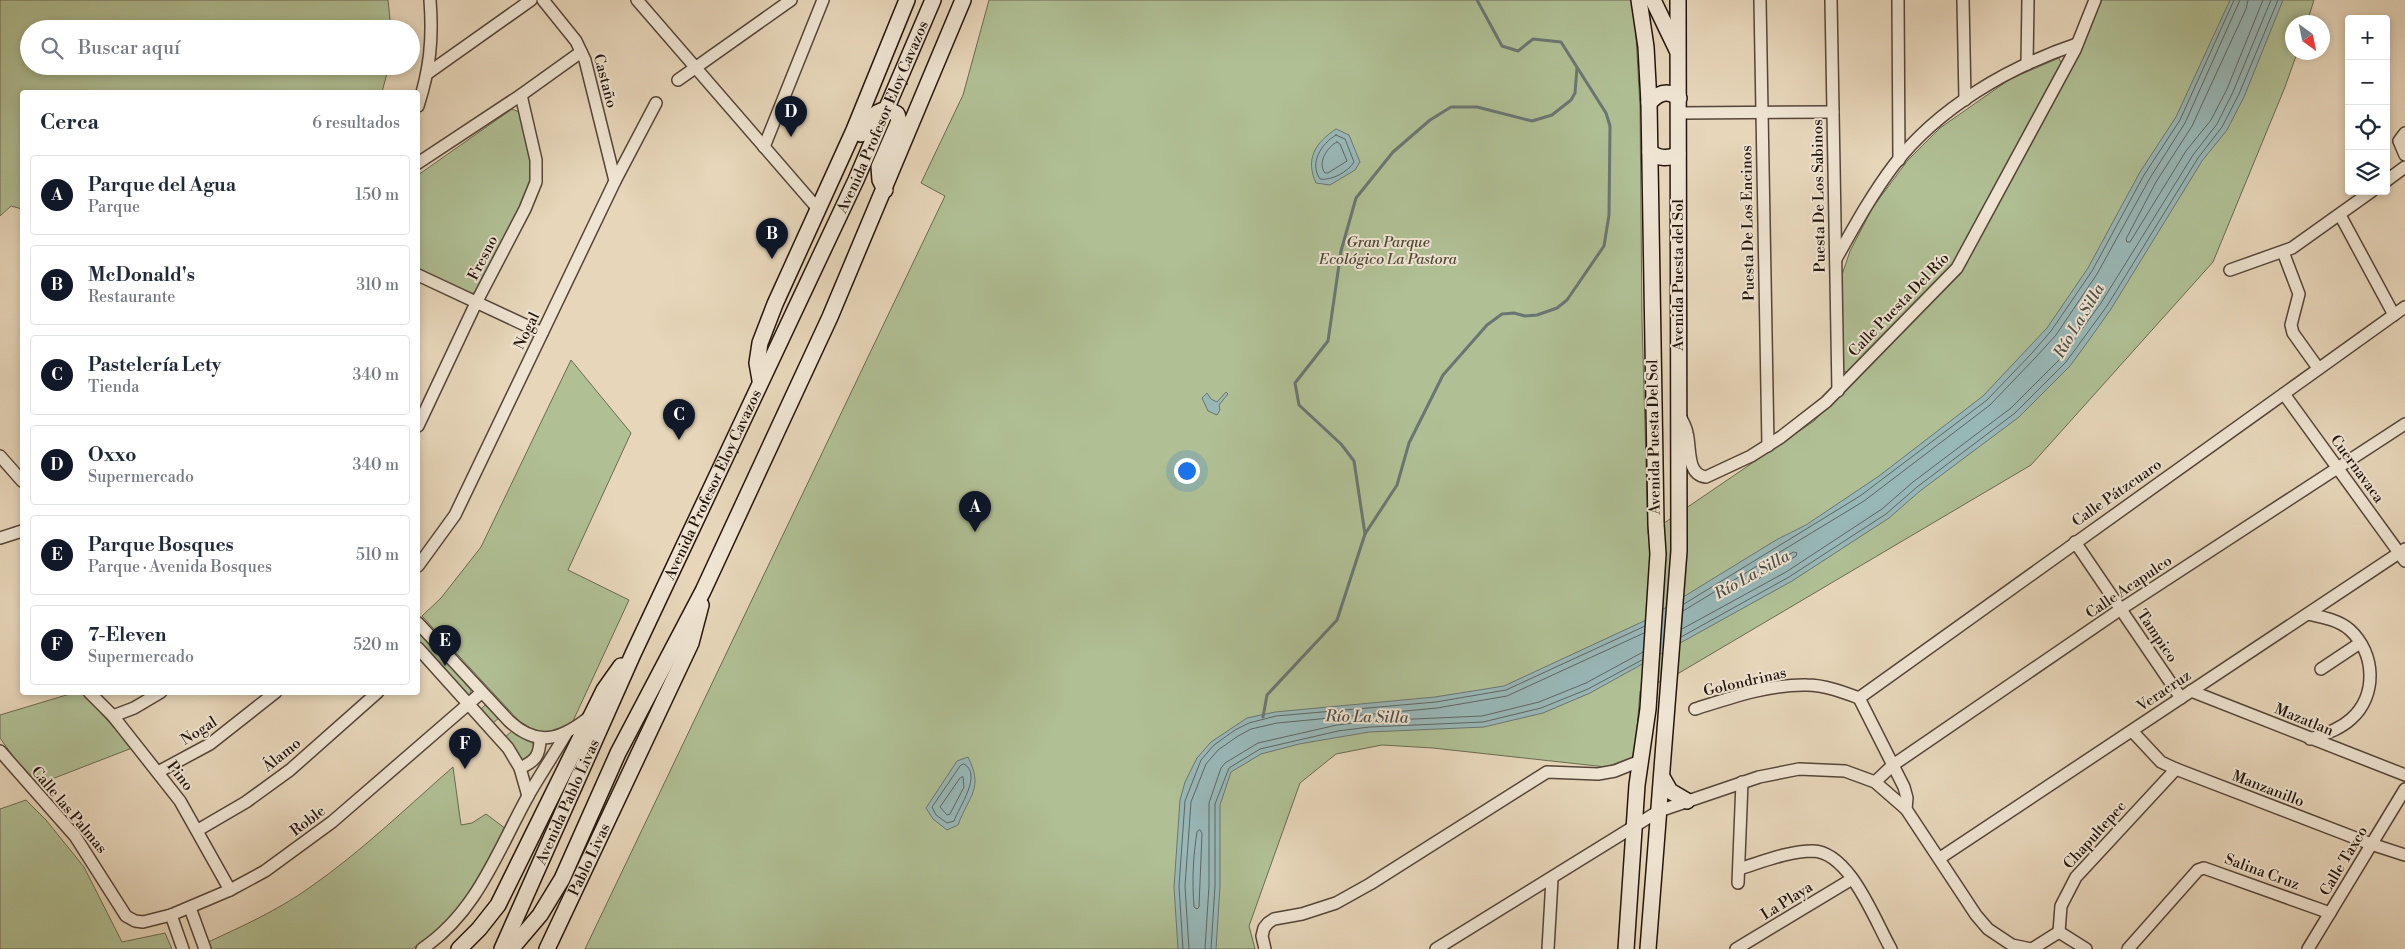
<!DOCTYPE html>
<html lang="es">
<head>
<meta charset="utf-8">
<style>
  body { margin:0; font-family:"Libre Bodoni",serif; background:#f6f6f7; color:#1f2937 }
  .controls { position:absolute; right:15px; top:15px; display:grid; overflow:hidden; border-radius:5px; box-shadow:0 2px 8px #0003 }
  .controls button { width:45px; height:45px; display:grid; place-items:center; padding:0; border:0; border-bottom:1px solid #e0e1e3; background:#fff; color:#1f2937; font:25px sans-serif }
  .compass { position:absolute; left:2285px; top:15px; width:45px; height:45px; border-radius:50%; background:#fff; box-shadow:0 2px 8px #0003; rotate:147deg }
  .you { position:absolute; left:1186px; top:470px; width:18px; height:18px; margin:-12px; border:4px solid #fff; border-radius:50%; background:#1a73e8; box-shadow:0 0 0 8px #1a73e833 }
  .badge { display:grid; place-items:center; width:32px; height:32px; border-radius:50%; background:#111827; color:#fff; font-size:16px; font-weight:700 }
  .pin { position:absolute; translate:-50% -41px; filter:drop-shadow(0 1px 2px #0008) }
  .pin::after { content:''; position:absolute; top:26px; width:18px; height:15px; background:inherit; clip-path:polygon(0 0,100% 0,50% 100%) }
  .list { margin:0; padding:0; list-style:none }
  h2 { display:flex; justify-content:space-between; align-items:center; height:65px; margin:0; padding:0 20px; font-size:21px }
  h2 small { font-size:16px; font-weight:400; color:#747a83 }
  .list li { display:grid; grid-template-columns:32px 1fr auto; gap:15px; align-items:center; box-sizing:border-box; height:80px; margin:0 10px 10px; padding:0 10px; border:1px solid #e0e1e3; border-radius:5px }
  .list b { display:block; font-size:19px; white-space:nowrap }
  .list p { margin:0; font-size:16px; white-space:nowrap; color:#747a83 }
  .list em { font-size:16px; font-style:normal; color:#747a83 }
  .icon { flex:none; width:28px; height:28px; fill:none; stroke:currentColor; stroke-width:2; stroke-linecap:round; stroke-linejoin:round }
  .map { position:relative; flex:none; width:2405px; height:949px; overflow:hidden }
  .search { position:absolute; background:#fff; box-shadow:0 2px 8px #0003; left:20px; top:20px; width:400px; height:55px; display:flex; align-items:center; gap:12px; box-sizing:border-box; padding:0 18px; border-radius:28px; color:#747a83; font-size:19px }
  .panel { position:absolute; background:#fff; box-shadow:0 2px 8px #0003; left:20px; top:90px; width:400px; height:605px; border-radius:5px }
  .map>svg:first-child { display:block }
  .green { fill:#b0bf94; stroke:#6a6a50 }
  .water { fill:#98b7b7; stroke:#6a7673 }
  .lines { fill:none; stroke-linecap:round; stroke-linejoin:round }
  .shore { stroke:#5e6662; stroke-width:1 }
  .stream { stroke:#6a7673; stroke-width:3 }
  .street-casing { stroke:#554538; stroke-width:14 }
  .secondary-casing { stroke:#24150c; stroke-width:18 }
  .street { stroke:#efe4d2; stroke-width:11 }
  .secondary { stroke:#efe4d2; stroke-width:15 }
  .labels { text-anchor:middle; dominant-baseline:central; stroke-width:4; stroke-linejoin:round; paint-order:stroke }
  .street-label { font-size:15px; fill:#24150c; stroke:#efe4d2 }
  .park-label { font-size:15px; font-style:italic; fill:#4e4835; stroke:#efe4d2 }
  .water-label { font-size:16px; font-style:italic; fill:#4d4e48; stroke:#efe4d2 }
</style>
</head>
<body>
<div class="map">
<svg width="2405" height="949" viewBox="0 0 2405 949">
  <rect width="100%" height="100%" fill="#e7d6ba"/>
  <filter id="stains"><feTurbulence type="fractalNoise" baseFrequency=".004" numOctaves="4"/><feColorMatrix values="0 0 0 0 .2 0 0 0 0 .09 0 0 0 0 .02 0 0 0 .5 -.17"/></filter>
  <radialGradient id="worn" r=".72"><stop offset=".6" stop-color="#630" stop-opacity="0"/><stop offset="1" stop-color="#630" stop-opacity=".3"/></radialGradient>
  <!-- green -->
  <g class="green">
    <path d="M0,0H388L391,29H29V66H389L382,92H22V209L11,206L0,216Z"/>
    <path d="M989,0H1634L1640,107L1642,320L1648,534L1814,421L1961,266L2080,52L2101,0H2314L2307,22H2292V52L2297,53L2285,87L2213,262L2031,465L1679,673L1640,691L1635,756L1606,767L1433,748L1382,745L1336,754L1300,783L1249,926L1255,949H585L945,196L921,183L963,95Z"/>
    <path d="M2059,58L2061,63L1955,263L1849,373L1843,371L1842,275L1850,251L1873,207L1908,160L1940,128L2010,79Z"/>
    <path d="M512,109L519,112L532,160L531,183L480,290L471,294L418,268V175Z"/>
    <path d="M571,360L631,433L568,570L629,600L573,721C552,736 542,736 520,722L422,616L441,598L481,547Z"/>
    <path d="M418,629L471,690L470,697L418,641Z"/>
    <path d="M73,693H83L132,748L39,784L15,759L0,738V715Z"/>
    <path d="M486,704L499,718L493,723L480,710Z"/>
    <path d="M512,731L537,746L536,755L522,761L505,737Z"/>
    <path d="M453,767L461,825L472,823L486,814L506,829C484,876 457,920 412,949H211L208,942C243,926 278,910 309,888C361,852 406,808 453,767Z"/>
    <path d="M26,800L46,820L84,867L122,942L165,933L172,949H0V809Z"/>
  </g>
  <!-- water -->
  <g class="water">
    <path d="M2230,0H2283L2244,97L2227,130L2202,161L2111,309L2089,340L2070,366L2019,417L1920,491L1889,518L1792,581L1590,693L1543,713L1484,727L1369,732L1299,744L1261,754L1231,772L1220,805V886L1216,949H1178L1174,887L1180,800L1185,782L1197,758L1211,742L1247,718L1275,712L1435,697L1504,686L1644,621L1776,540L1806,525L1879,476L1983,396L2047,328L2088,268L2140,172L2176,117Z"/>
    <path d="M1336,129L1349,135L1360,162L1355,170L1330,185L1316,183C1305,159 1315,143 1336,129Z"/>
    <path d="M1226,392L1228,394L1219,405L1220,410L1217,415L1208,411L1202,398L1207,393L1211,399L1217,402Z"/>
    <path d="M968,757C984,789 969,795 958,825L947,830L933,819L926,808L957,761Z"/>
  </g>
  <g class="lines">
    <!-- shore -->
    <g class="shore">
      <path d="M2248,0L2246,9L2192,126L2156,182L2126,239L2127,242H2130L2186,151L2211,120L2227,89L2263,0"/>
      <path d="M1336,135L1345,139L1354,162C1348,172 1331,181 1320,179C1309,163 1321,144 1336,135Z"/>
      <path d="M1337,142L1340,144L1347,161L1328,173H1325C1317,163 1327,147 1337,142Z"/>
      <path d="M1794,552L1797,553L1796,556L1753,582L1749,581L1750,578Z"/>
      <path d="M1684,604L1860,496L1987,400L2032,353L2051,331L2092,271L2144,175L2180,120L2234,0"/>
      <path d="M1683,611L1864,501L1990,405L2036,357L2056,335L2097,274L2150,178L2185,123L2240,0"/>
      <path d="M1682,629L1786,572L1882,509L1913,482L2011,408L2061,358L2101,303L2193,155L2217,124L2233,92L2271,0"/>
      <path d="M1681,637L1789,577L1886,514L1917,487L2015,413L2066,362L2107,306L2198,158L2222,127L2239,94L2278,0"/>
      <path d="M964,764C983,774 959,807 954,821L947,823L936,815L932,807L960,766Z"/>
      <path d="M963,777L964,787L950,814L947,815L940,807L960,778Z"/>
      <path d="M1200,830L1202,833L1199,907L1197,909L1194,907C1192,881 1193,857 1197,832Z"/>
      <path d="M1183,949L1179,886L1185,801L1201,760L1214,745L1235,730L1249,723L1276,716L1436,702L1506,690L1645,626"/>
      <path d="M1189,949L1185,886L1191,802L1206,764L1218,750L1238,736L1251,729L1277,723L1437,708L1507,696L1644,633"/>
      <path d="M1205,949L1209,886V803L1221,768L1225,763L1258,743L1337,725L1369,721L1482,716L1539,702L1586,683L1643,652"/>
      <path d="M1211,949L1215,886V804L1229,768L1260,749L1338,731L1369,727L1483,722L1541,708L1588,689L1642,660"/>
    </g>
    <!-- stream -->
    <g class="stream">
      <path d="M1365,534L1354,461L1341,444L1299,405L1295,383L1328,341L1341,251L1356,198L1393,152L1430,120L1451,107H1477L1532,121L1552,115L1571,100L1575,93L1577,68"/>
      <path d="M1263,717L1267,695L1337,620L1365,534L1397,485L1409,443L1443,375L1487,325L1502,314L1514,313L1525,316L1537,315L1557,308L1567,300L1604,246L1609,215L1610,126L1606,113L1561,42L1533,39L1518,51L1502,46L1477,0"/>
    </g>
    <!-- street casing -->
    <g class="street-casing">
      <g id="street">
        <path d="M543,0L576,41L585,60L615,181"/>
        <path d="M637,0L818,209"/>
        <path d="M1760,0L1768,446"/>
        <path d="M1831,0L1838,391"/>
        <path d="M1898,0L1899,160"/>
        <path d="M1963,0L1965,100"/>
        <path d="M2027,64L2028,0"/>
        <path d="M428,73L531,0"/>
        <path d="M678,80L791,0"/>
        <path d="M418,106C430,69 433,39 430,0"/>
        <path d="M1679,113L1833,112"/>
        <path d="M2405,133L2399,141L2405,155"/>
        <path d="M764,147L823,0"/>
        <path d="M418,163L521,95L581,52"/>
        <path d="M2386,181L2405,167"/>
        <path d="M2340,215L2394,315"/>
        <path d="M2283,252L2299,294L2291,325L2293,333L2318,368"/>
        <path d="M1836,259C1854,227 1872,194 1894,165C1939,107 2009,67 2077,44"/>
        <path d="M2230,270L2292,248L2372,191"/>
        <path d="M418,275L542,333"/>
        <path d="M2284,394L2405,561"/>
        <path d="M1681,418C1683,422 1686,427 1687,433C1691,447 1686,475 1706,477L1751,456L1781,437L1826,402L1957,268L2075,50L2095,0"/>
        <path d="M418,426L476,303L525,209L536,182V160L521,95"/>
        <path d="M0,456L22,481"/>
        <path d="M0,538L22,531"/>
        <path d="M2075,542L2181,698"/>
        <path d="M418,566L455,515L615,181L656,103"/>
        <path d="M2308,614C2322,617 2339,620 2350,630C2376,654 2377,696 2351,719C2339,730 2324,734 2310,739"/>
        <path d="M418,623L509,721C537,747 560,740 588,718"/>
        <path d="M418,648L508,748L520,768L528,796"/>
        <path d="M2321,669L2360,643"/>
        <path d="M2191,691L2405,775"/>
        <path d="M89,692L113,716L180,801L230,890"/>
        <path d="M1859,698L2405,307"/>
        <path d="M1859,698L1904,787L1907,798L1906,809L1976,915L1988,929L2012,945L2031,949"/>
        <path d="M1695,709C1730,698 1769,684 1807,685C1824,685 1843,692 1859,698"/>
        <path d="M113,716L134,708L161,692"/>
        <path d="M2132,731L2161,762L2176,769L2371,844L2405,855"/>
        <path d="M0,751L75,836L126,916L135,921L143,922L171,915L230,890L265,871L332,822L481,693"/>
        <path d="M520,768C536,761 540,755 540,738"/>
        <path d="M158,772L210,744L276,692"/>
        <path d="M1875,782L1893,765L2121,609L2405,424"/>
        <path d="M198,830L246,802L290,770L378,692"/>
        <path d="M1940,858L2405,549"/>
        <path d="M1739,869C1762,862 1788,851 1813,851C1850,852 1875,921 1891,949"/>
        <path d="M1738,883L1742,782"/>
        <path d="M190,908L205,949"/>
        <path d="M171,915L183,949"/>
        <path d="M2059,932L2061,906L2076,877L2176,769"/>
        <path d="M422,949C477,912 497,852 528,796C540,775 554,754 566,734"/>
        <path d="M1265,949L1262,936L1264,928L1268,923L1274,919L1302,914L1336,903L1370,884L1547,772L1598,774L1615,771L1640,761"/>
        <path d="M1436,949L1659,811L1759,777L1799,769L1845,771L1875,782L1906,809"/>
        <path d="M1548,949L1552,879"/>
        <path d="M1736,949L1852,879"/>
        <path d="M2032,949L2059,932L2086,949"/>
        <path d="M2128,949L2198,870L2204,868L2330,913"/>
        <path d="M2308,949L2405,789"/>
      </g>
    </g>
    <!-- secondary casing -->
    <g class="secondary-casing">
      <g id="secondary">
        <path d="M1653,0L1677,50"/>
        <path d="M1649,103C1658,93 1667,89 1679,98"/>
        <path d="M861,134C867,121 873,112 887,109L897,114L899,121L879,167L880,180L885,190"/>
        <path d="M1650,152C1659,159 1669,159 1678,154"/>
        <path d="M760,380L757,363L760,343L775,304L854,130L907,0"/>
        <path d="M1662,777L1670,791L1687,801"/>
        <path d="M459,949L479,929L498,905L604,690L621,666"/>
        <path id="s1" d="M502,949L633,654L856,180L933,0"/>
        <path d="M511,949L540,915L562,879L618,753L703,591L830,317L963,0"/>
        <path id="s2" d="M547,949L691,643L701,605"/>
        <path d="M1626,949L1637,785L1648,709L1658,554L1656,524L1649,103L1646,47L1639,0"/>
        <path d="M1648,949L1679,551L1678,0"/>
      </g>
    </g>
    <!-- street -->
    <use href="#street" class="street"/>
    <!-- secondary -->
    <use href="#secondary" class="secondary"/>
  </g>
  <g class="labels">
    <!-- street labels -->
    <g class="street-label">
      <text transform="translate(605 81) rotate(75)">Castaño</text>
      <text stroke="none"><textPath href="#s1" startOffset="915">Avenida Profesor Eloy Cavazos</textPath></text>
      <text transform="translate(1819 196) rotate(-91)">Puesta De Los Sabinos</text>
      <text transform="translate(1748 223) rotate(-91)">Puesta De Los Encinos</text>
      <text transform="translate(483 258) rotate(-63)">Fresno</text>
      <text transform="translate(1678 275) rotate(-90)">Avenida Puesta del Sol</text>
      <text transform="translate(1899 305) rotate(-46)">Calle Puesta Del Río</text>
      <text transform="translate(527 331) rotate(-64)">Nogal</text>
      <text transform="translate(1654 437) rotate(-91)">Avenida Puesta Del Sol</text>
      <text transform="translate(2357 469) rotate(54)">Cuernavaca</text>
      <text stroke="none"><textPath href="#s1" startOffset="510">Avenida Profesor Eloy Cavazos</textPath></text>
      <text transform="translate(2117 493) rotate(-35)">Calle Pátzcuaro</text>
      <text transform="translate(2129 587) rotate(-34)">Calle Acapulco</text>
      <text transform="translate(2157 636) rotate(56)">Tampico</text>
      <text transform="translate(1745 682) rotate(-13)">Golondrinas</text>
      <text transform="translate(2164 691) rotate(-34)">Veracruz</text>
      <text transform="translate(2304 720) rotate(22)">Mazatlan</text>
      <text transform="translate(199 731) rotate(-32)">Nogal</text>
      <text transform="translate(282 755) rotate(-39)">Álamo</text>
      <text transform="translate(180 776) rotate(53)">Pino</text>
      <text transform="translate(2268 789) rotate(21)">Manzanillo</text>
      <text stroke="none"><textPath href="#s1" startOffset="161">Avenida Pablo Livas</textPath></text>
      <text transform="translate(69 810) rotate(50)">Calle las Palmas</text>
      <text transform="translate(308 821) rotate(-37)">Roble</text>
      <text transform="translate(2095 835) rotate(-48)">Chapultepec</text>
      <text stroke="none"><textPath href="#s2" startOffset="99">Pablo Livas</textPath></text>
      <text transform="translate(2344 861) rotate(-59)">Calle Taxco</text>
      <text transform="translate(2262 872) rotate(20)">Salina Cruz</text>
      <text transform="translate(1787 901) rotate(-32)">La Playa</text>
    </g>
    <!-- park labels -->
    <g class="park-label">
      <text x="1388" y="242">Gran Parque<tspan x="1388" dy="17">Ecológico La Pastora</tspan></text>
    </g>
    <!-- water labels -->
    <g class="water-label">
      <text transform="translate(2079 321) rotate(-59)">Río La Silla</text>
      <text transform="translate(1752 575) rotate(-29)">Río La Silla</text>
      <text transform="translate(1367 717) rotate(1)">Río La Silla</text>
    </g>
  </g>
  <rect width="100%" height="100%" filter="url(#stains)"/>
  <rect width="100%" height="100%" fill="url(#worn)"/>
</svg>
<div class="controls">
<button>+</button>
<button>−</button>
<button><svg class="icon" aria-label="locate" viewBox="0 0 24 24"><circle cx="12" cy="12" r="6"/><path d="M12 2v4M12 18v4M2 12h4M18 12h4"/></svg></button>
<button><svg class="icon" aria-label="layers" viewBox="0 0 24 24"><path d="M12 4l9 5-9 5-9-5zM3 14l9 5 9-5"/></svg></button>
</div>
<svg class="compass" viewBox="-18 -18 36 36"><path d="M0-13l5 13h-10z" fill="#e53935"/><path d="M0 13l5-13h-10z" fill="#747a83"/></svg>
<div class="you"></div>
<div class="pin badge" style="left:975px;top:532px">A</div>
<div class="pin badge" style="left:772px;top:259px">B</div>
<div class="pin badge" style="left:679px;top:440px">C</div>
<div class="pin badge" style="left:791px;top:137px">D</div>
<div class="pin badge" style="left:445px;top:666px">E</div>
<div class="pin badge" style="left:465px;top:769px">F</div>
<div class="search"><svg class="icon" aria-label="search" viewBox="0 0 24 24"><circle cx="10" cy="10" r="6"/><path d="M15 15l6 6"/></svg>Buscar aquí</div>
<section class="panel">
<h2>Cerca<small>6 resultados</small></h2>
<ul class="list">
<li><span class="badge">A</span><div><b>Parque del Agua</b><p>Parque</p></div><em>150 m</em></li>
<li><span class="badge">B</span><div><b>McDonald's</b><p>Restaurante</p></div><em>310 m</em></li>
<li><span class="badge">C</span><div><b>Pastelería Lety</b><p>Tienda</p></div><em>340 m</em></li>
<li><span class="badge">D</span><div><b>Oxxo</b><p>Supermercado</p></div><em>340 m</em></li>
<li><span class="badge">E</span><div><b>Parque Bosques</b><p>Parque · Avenida Bosques</p></div><em>510 m</em></li>
<li><span class="badge">F</span><div><b>7-Eleven</b><p>Supermercado</p></div><em>520 m</em></li>
</ul>
</section>
</div>
</body>
</html>
